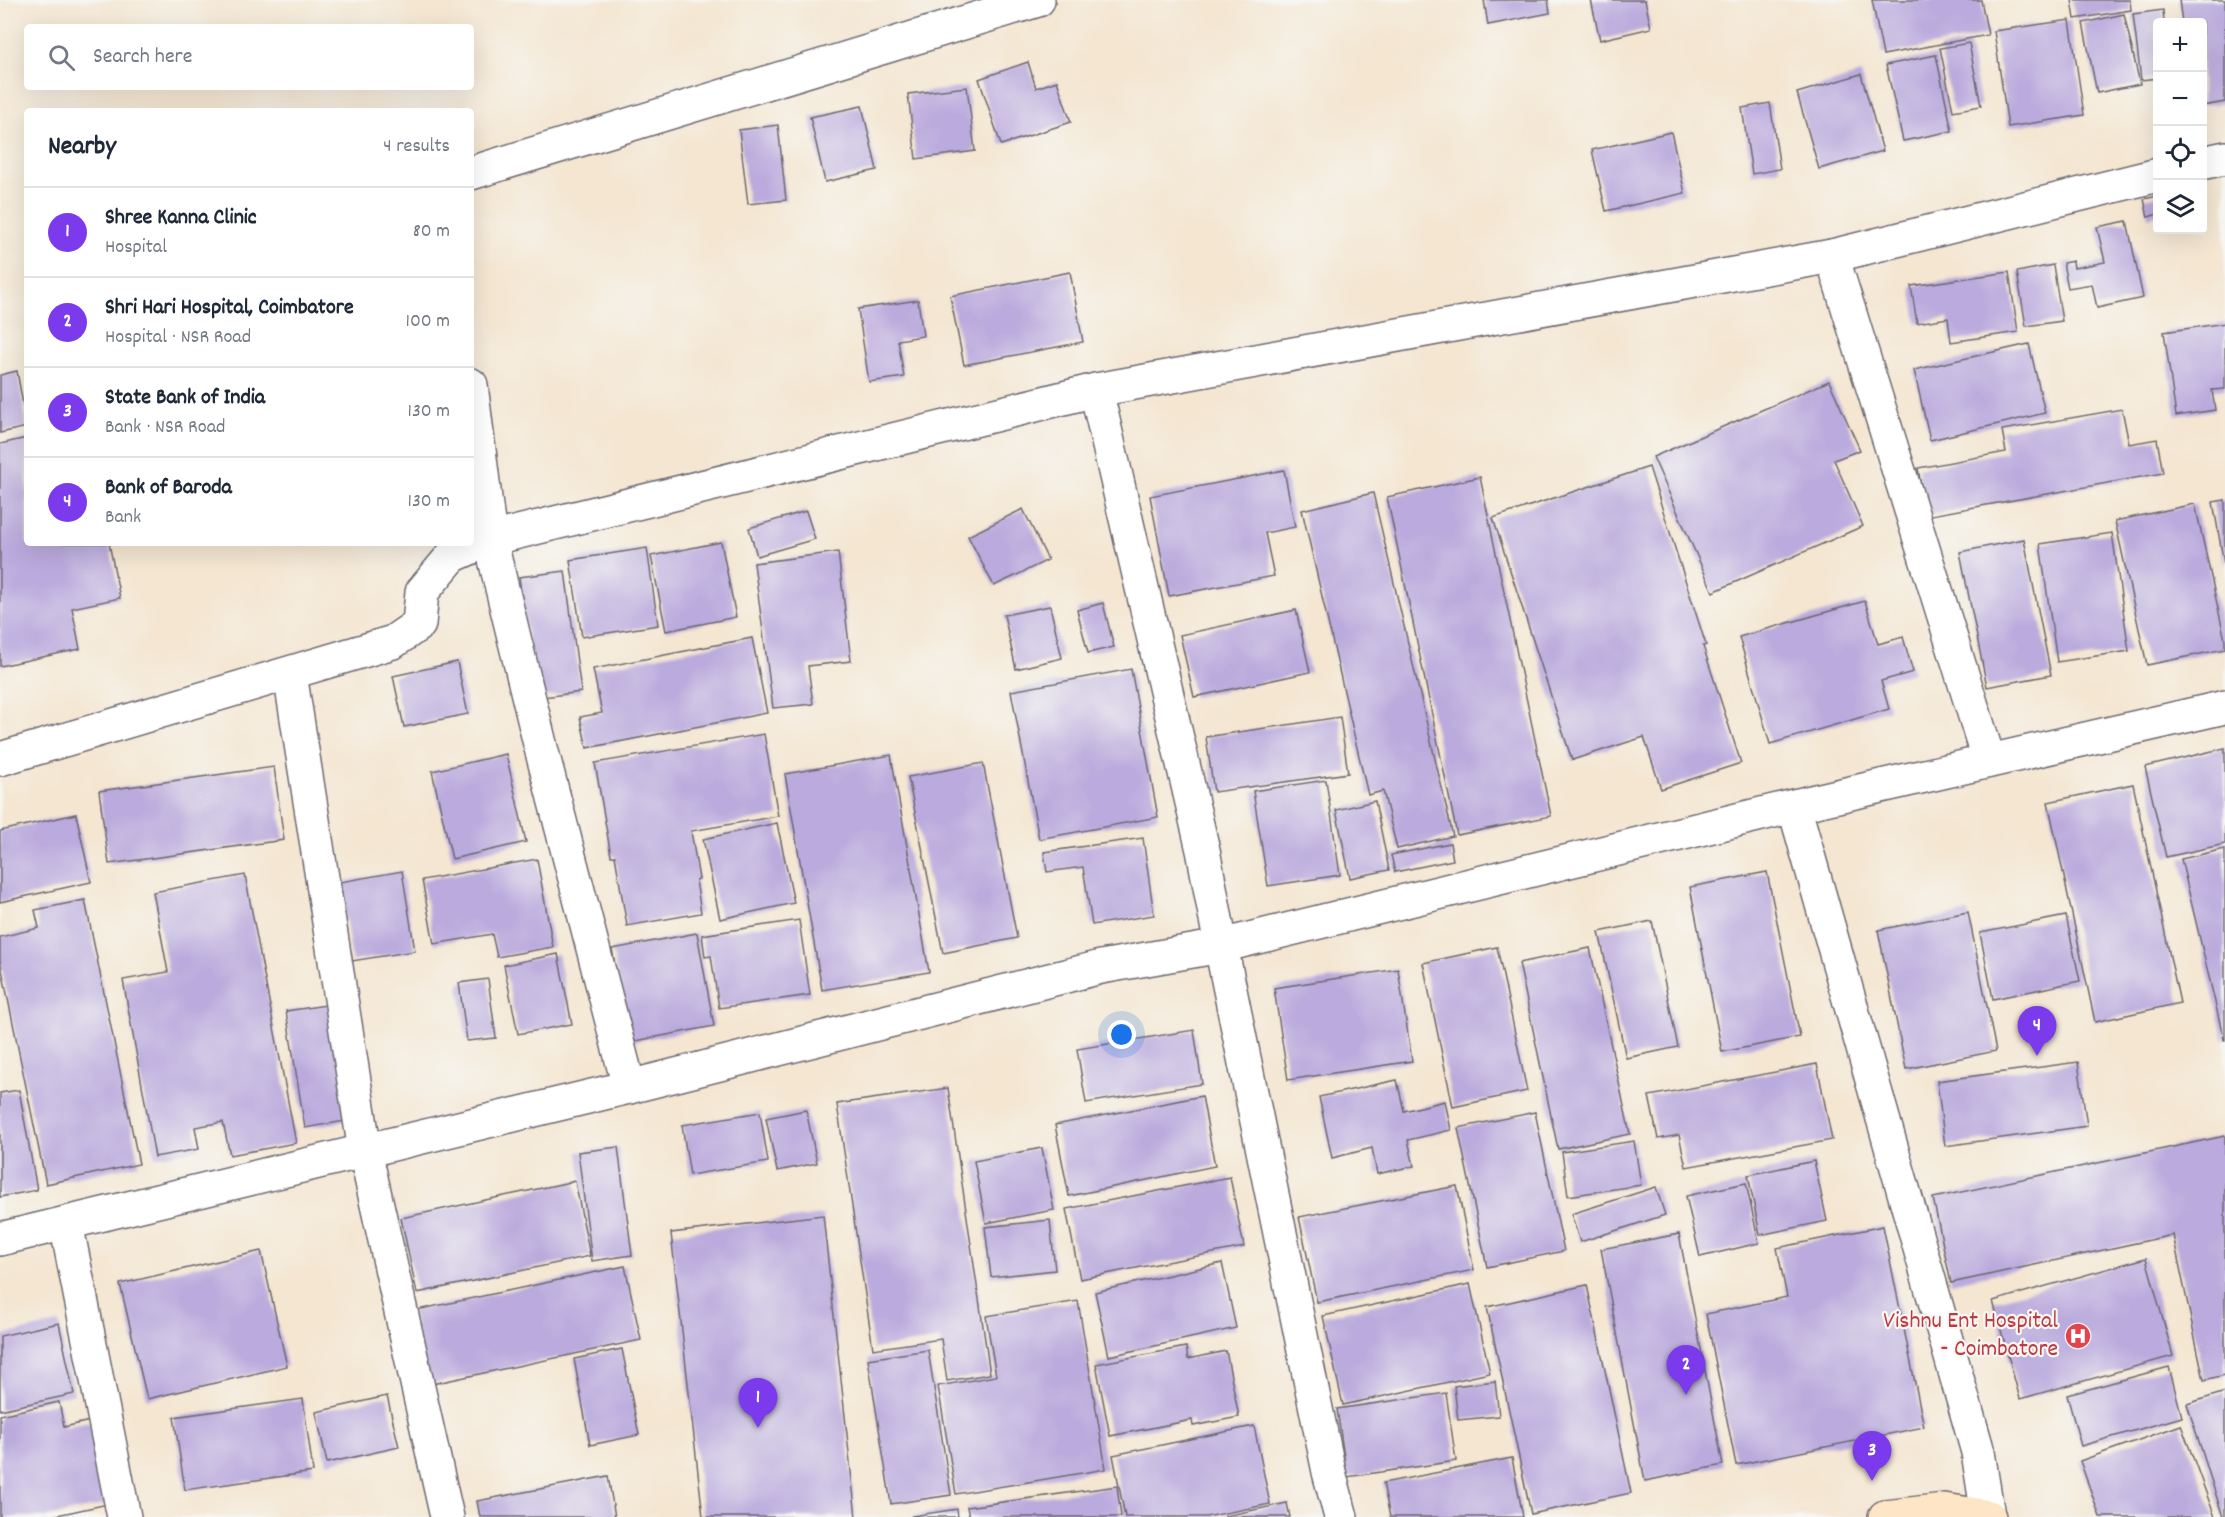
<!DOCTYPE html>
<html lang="en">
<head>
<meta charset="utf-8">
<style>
  body { margin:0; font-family:Dekko,sans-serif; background:#f2f2f3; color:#1f2937 }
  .controls { position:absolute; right:18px; top:18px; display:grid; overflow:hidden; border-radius:6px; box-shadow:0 6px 24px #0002 }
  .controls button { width:54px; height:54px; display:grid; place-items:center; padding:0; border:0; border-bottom:2px solid #e0e1e3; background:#fff; color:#1f2937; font:30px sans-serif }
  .you { position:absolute; left:1122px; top:1035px; width:21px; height:21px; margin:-15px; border:4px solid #fff; border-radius:50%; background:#1a73e8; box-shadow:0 0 0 9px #1a73e833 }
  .badge { display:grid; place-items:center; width:39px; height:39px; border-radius:50%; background:#7c3aed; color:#fff; font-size:20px; font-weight:700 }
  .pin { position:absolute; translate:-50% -50px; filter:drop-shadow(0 2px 3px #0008) }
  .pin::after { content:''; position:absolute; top:32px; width:21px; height:18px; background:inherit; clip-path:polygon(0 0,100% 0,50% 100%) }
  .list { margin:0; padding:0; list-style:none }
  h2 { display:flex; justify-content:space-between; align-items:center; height:78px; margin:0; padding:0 24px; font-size:26px }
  h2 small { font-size:20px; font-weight:400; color:#747a83 }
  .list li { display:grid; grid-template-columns:39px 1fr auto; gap:18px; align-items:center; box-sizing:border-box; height:90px; padding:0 24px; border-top:2px solid #e0e1e3 }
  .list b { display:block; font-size:22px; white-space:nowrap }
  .list p { margin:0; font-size:20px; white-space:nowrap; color:#747a83 }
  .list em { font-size:20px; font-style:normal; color:#747a83 }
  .icon { flex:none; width:33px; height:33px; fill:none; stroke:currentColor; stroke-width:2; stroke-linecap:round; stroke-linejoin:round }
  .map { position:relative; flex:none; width:2225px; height:1517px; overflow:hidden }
  .search { position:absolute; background:#fff; box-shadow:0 6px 24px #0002; left:24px; top:24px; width:450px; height:66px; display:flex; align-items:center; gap:15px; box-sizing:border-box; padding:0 21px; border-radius:6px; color:#747a83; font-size:22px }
  .panel { position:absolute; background:#fff; box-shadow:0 6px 24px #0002; left:24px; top:108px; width:450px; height:438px; border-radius:6px }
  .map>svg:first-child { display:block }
  .building { fill:#baaadd }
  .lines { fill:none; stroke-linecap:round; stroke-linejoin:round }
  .minor-casing { stroke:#6c6770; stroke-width:36 }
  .tertiary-casing { stroke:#6c6770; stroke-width:36 }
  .secondary-casing { stroke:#6c6770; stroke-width:36 }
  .minor { stroke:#fff; stroke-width:33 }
  .tertiary { stroke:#fff; stroke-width:33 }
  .secondary { stroke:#fde5c5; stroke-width:33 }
  .labels { text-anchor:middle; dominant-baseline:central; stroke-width:4.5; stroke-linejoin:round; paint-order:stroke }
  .health-label { font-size:24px; fill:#be3a42; stroke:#f6f6f2; text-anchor:end }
</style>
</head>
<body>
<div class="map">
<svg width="2225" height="1517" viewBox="0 0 2225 1517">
  <rect width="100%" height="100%" fill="#f6f6f2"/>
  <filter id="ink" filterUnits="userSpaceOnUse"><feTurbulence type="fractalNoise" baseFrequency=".0167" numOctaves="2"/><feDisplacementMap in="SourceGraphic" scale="12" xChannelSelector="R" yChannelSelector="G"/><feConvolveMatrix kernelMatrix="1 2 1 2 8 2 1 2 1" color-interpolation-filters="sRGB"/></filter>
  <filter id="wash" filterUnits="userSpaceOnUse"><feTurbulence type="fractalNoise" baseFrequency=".008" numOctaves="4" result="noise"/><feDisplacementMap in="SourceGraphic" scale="24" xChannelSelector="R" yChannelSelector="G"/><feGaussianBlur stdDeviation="1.35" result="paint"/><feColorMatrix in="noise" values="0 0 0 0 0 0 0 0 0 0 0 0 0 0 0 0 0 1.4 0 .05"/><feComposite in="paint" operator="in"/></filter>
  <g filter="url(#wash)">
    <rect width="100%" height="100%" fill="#f4e6d1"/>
    <g id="blocks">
      <!-- building -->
      <g class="building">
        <path d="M1484,0H1548L1550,13L1488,25Z"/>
        <path d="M1591,0H1645L1651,28L1600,40Z"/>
        <path d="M1872,0H1981L1988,35L1883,55Z"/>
        <path d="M2072,0H2130L2131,10L2075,19Z"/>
        <path d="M2179,0H2225V102L2202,106V22H2182Z"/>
        <path d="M2163,10L2164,22H2158V78L2141,80L2133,14Z"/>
        <path d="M2124,14L2140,84L2097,93L2083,23Z"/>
        <path d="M2070,20L2084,115L2008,127L1994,31Z"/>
        <path d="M1969,43L1981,106L1953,111L1940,48Z"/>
        <path d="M1936,55L1952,131L1903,141L1886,65Z"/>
        <path d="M1028,62L1036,88L1057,81L1071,122L1001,145L979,79Z"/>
        <path d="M1861,74L1883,151L1819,169L1797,93Z"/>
        <path d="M967,87L975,151L916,159L908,94Z"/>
        <path d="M1770,103L1780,169L1752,174L1742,108Z"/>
        <path d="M862,106L877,170L825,182L810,117Z"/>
        <path d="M778,125L786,200L748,204L739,130Z"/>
        <path d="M1671,132L1685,193L1606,211L1592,150Z"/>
        <path d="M2158,196V214L2148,217L2144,199Z"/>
        <path d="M2127,221L2143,298L2097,308L2092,284L2068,288L2063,263L2073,261L2074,268L2105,262L2097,227Z"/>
        <path d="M2053,265L2062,321L2026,326L2017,272Z"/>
        <path d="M1070,272L1083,342L964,365L950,296Z"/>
        <path d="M2009,272L2018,332L1951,342L1948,318L1917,323L1911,286Z"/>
        <path d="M918,300L923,336L898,340L904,377L869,382L858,309Z"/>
        <path d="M2225,323V389L2212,390L2215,410L2176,416L2164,332Z"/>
        <path d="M2029,344L2045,413L1930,440L1914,370Z"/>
        <path d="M17,371L27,427L0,433V375Z"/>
        <path d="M1829,381L1860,450L1834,460L1863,526L1713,592L1653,457Z"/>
        <path d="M2122,409L2129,444L2157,439L2163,473L1926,516L1918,468L2006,452L2002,430Z"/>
        <path d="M27,438V543H109L120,598L72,608L80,649L0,666V444Z"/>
        <path d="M1649,467L1706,645L1703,646L1741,763L1661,789L1644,737L1572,760L1493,518Z"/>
        <path d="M1284,470L1295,527L1265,533L1274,576L1169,596L1150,496Z"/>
        <path d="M1480,477L1551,816L1457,835L1387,497Z"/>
        <path d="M1373,493L1453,836L1397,849L1383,791L1368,795L1302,510Z"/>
        <path d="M2225,500V564H2224L2213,502Z"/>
        <path d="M2195,504L2225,640V649L2147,665L2115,521Z"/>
        <path d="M1023,509L1048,560L994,586L968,536Z"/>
        <path d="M806,511L815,539L757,556L749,528Z"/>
        <path d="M2112,533L2129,651L2057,662L2040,544Z"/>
        <path d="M2024,539L2051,675L1987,687L1960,552Z"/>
        <path d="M721,542L736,617L666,631L651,556Z"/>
        <path d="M647,548L658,625L582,637L570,560Z"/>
        <path d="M838,552L851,661L808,666L813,704L773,708L754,563Z"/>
        <path d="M565,571L581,692L536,698L519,577Z"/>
        <path d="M1865,601L1878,644L1903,637L1913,672L1881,681L1889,709L1770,744L1739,637Z"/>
        <path d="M1103,603L1114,647L1088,653L1077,610Z"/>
        <path d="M1050,606L1062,658L1016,669L1004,615Z"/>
        <path d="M1296,610L1310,672L1194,697L1180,635Z"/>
        <path d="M752,638L767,713L587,748L580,717L602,713L593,669Z"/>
        <path d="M457,662L468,714L404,727L393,676Z"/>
        <path d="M1131,669L1158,817L1039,839L1011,691Z"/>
        <path d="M1340,717L1348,773L1214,792L1206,737Z"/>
        <path d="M764,734L778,816L691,831L699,879L696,880L701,913L627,926L615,856H611L595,763Z"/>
        <path d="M2225,748V844L2166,857L2145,767Z"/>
        <path d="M506,754L526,842L452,859L432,771Z"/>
        <path d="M891,755L929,972L822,990L785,774Z"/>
        <path d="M983,763L1017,938L943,953L908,777Z"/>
        <path d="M274,767L284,840L109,864L99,791Z"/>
        <path d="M1326,780L1340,875L1268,886L1253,791Z"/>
        <path d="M2133,784L2180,1003L2095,1022L2048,802Z"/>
        <path d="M1375,801L1389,870L1350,878L1336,810Z"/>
        <path d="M76,814L91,882L0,902V831Z"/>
        <path d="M777,823L794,903L720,919L703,839Z"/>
        <path d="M1143,838L1154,915L1092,925L1083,867L1047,872L1044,852Z"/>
        <path d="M1450,843L1453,860L1395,872L1391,855Z"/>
        <path d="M2225,849V1040H2224L2181,859Z"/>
        <path d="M537,859L553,947L497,957L492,934L434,944L422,880Z"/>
        <path d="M402,871L415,951L352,961L340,882Z"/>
        <path d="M1767,872L1800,1037L1722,1052L1690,887Z"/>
        <path d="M245,875L296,1143L230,1155L223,1122L195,1127L199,1149L155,1157L123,980L168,972L153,892Z"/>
        <path d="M85,900L139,1164L46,1184L0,960V937L39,928L35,910Z"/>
        <path d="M1968,912L1996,1051L1906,1069L1878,930Z"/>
        <path d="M2066,916L2080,981L1993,999L1980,933Z"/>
        <path d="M799,920L810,995L719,1008L711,956L705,957L702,935Z"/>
        <path d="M1652,921L1678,1047L1626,1058L1599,932Z"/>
        <path d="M697,933L714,1026L630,1042L612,949Z"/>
        <path d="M1497,947L1527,1091L1453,1107L1423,963Z"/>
        <path d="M1590,948L1630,1134L1558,1149L1519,963Z"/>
        <path d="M558,954L572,1024L518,1034L504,965Z"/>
        <path d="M1398,969L1412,1061L1288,1080L1274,988Z"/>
        <path d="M488,979L496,1038L467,1041L459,983Z"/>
        <path d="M333,1004L351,1120L305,1128L286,1011Z"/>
        <path d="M1194,1030L1202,1084L1086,1103L1077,1049Z"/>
        <path d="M2078,1062L2087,1126L1945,1146L1937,1081Z"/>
        <path d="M1817,1064L1832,1140L1686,1167L1679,1135L1658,1139L1649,1096Z"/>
        <path d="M1397,1080L1404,1111L1445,1101L1451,1130L1408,1140L1414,1166L1377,1174L1372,1148L1332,1158L1319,1097Z"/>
        <path d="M948,1088L990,1374L947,1381L941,1339L873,1349L837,1104Z"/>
        <path d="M19,1090L37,1190L0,1197V1093Z"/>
        <path d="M1202,1096L1215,1166L1069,1196L1055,1125Z"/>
        <path d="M806,1110L817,1163L777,1171L766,1118Z"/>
        <path d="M760,1112L768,1162L690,1175L682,1125Z"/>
        <path d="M1535,1112L1564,1251L1487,1267L1458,1128Z"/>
        <path d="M2225,1136V1375L2204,1380L2173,1235L1951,1283L1933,1198Z"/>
        <path d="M1634,1141L1641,1185L1568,1196L1562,1152Z"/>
        <path d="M618,1147L632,1255L592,1261L578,1152Z"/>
        <path d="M1042,1148L1054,1210L986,1223L974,1161Z"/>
        <path d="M1814,1161L1827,1221L1760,1235L1748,1175Z"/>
        <path d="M1230,1177L1244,1247L1080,1279L1066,1209Z"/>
        <path d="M575,1181L590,1256L417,1293L401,1218Z"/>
        <path d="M1746,1183L1759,1243L1700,1257L1686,1196Z"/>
        <path d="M1457,1186L1474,1270L1317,1302L1299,1217Z"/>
        <path d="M1656,1187L1665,1215L1580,1242L1571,1214Z"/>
        <path d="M823,1215L856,1517H703L671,1233Z"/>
        <path d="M1050,1220L1055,1270L991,1277L985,1227Z"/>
        <path d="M1883,1226L1924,1427L1736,1465L1706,1314L1787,1297L1777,1248Z"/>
        <path d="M1679,1234L1723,1465L1645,1481L1601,1249Z"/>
        <path d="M261,1251L287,1366L147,1399L120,1284Z"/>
        <path d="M2146,1258L2173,1356L2020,1399L1993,1301Z"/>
        <path d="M1222,1263L1236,1328L1109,1356L1095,1292Z"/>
        <path d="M625,1266L641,1340L427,1385L412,1311Z"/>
        <path d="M1470,1284L1490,1373L1343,1405L1323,1316Z"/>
        <path d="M1587,1285L1631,1493L1531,1514L1487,1307Z"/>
        <path d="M1078,1301L1106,1469L956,1494L938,1386L996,1376L986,1316Z"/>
        <path d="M59,1323L74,1394L0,1410V1336Z"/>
        <path d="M1186,1347L1188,1359L1226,1351L1239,1417L1193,1426L1192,1420L1110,1436L1096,1364Z"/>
        <path d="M622,1349L639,1435L590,1445L574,1359Z"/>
        <path d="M928,1350L951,1495L891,1504L868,1359Z"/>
        <path d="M2169,1367L2182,1417L2081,1446L2067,1395Z"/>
        <path d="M1495,1381L1499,1416L1458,1420L1454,1386Z"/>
        <path d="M2225,1392V1517H2223L2187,1404Z"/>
        <path d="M1446,1393L1456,1461L1347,1477L1337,1409Z"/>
        <path d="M387,1396L399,1447L327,1463L316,1412Z"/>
        <path d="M303,1399L313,1472L185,1490L174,1417Z"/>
        <path d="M59,1402L64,1427L90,1421L108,1504L48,1517H0V1415Z"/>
        <path d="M2181,1425L2215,1517H2100L2080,1461Z"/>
        <path d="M1254,1426L1270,1504L1206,1517H1125L1113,1455Z"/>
        <path d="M1512,1458L1523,1517H1390L1383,1483Z"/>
        <path d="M608,1476L615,1517H480L477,1501Z"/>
        <path d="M1117,1486L1121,1517H969L967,1507Z"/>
        <path d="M1287,1503L1290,1517H1225V1516Z"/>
        <path d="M957,1509L958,1517H913L912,1516Z"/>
      </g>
    </g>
  </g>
  <g filter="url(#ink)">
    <use href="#blocks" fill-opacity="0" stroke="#6c6770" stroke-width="1.5"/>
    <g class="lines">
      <!-- minor casing -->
      <g class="minor-casing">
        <g id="minor">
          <path d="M2202,163L2225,158"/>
          <path d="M471,173L1038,0"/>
          <path d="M1832,256L1989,761"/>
          <path d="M471,385L490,539L541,748L629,1087"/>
          <path d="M1096,390L1203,850L1221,946L1329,1472L1341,1517"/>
          <path d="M290,674L365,1151L447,1517"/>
          <path d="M0,759L393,642L419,624L422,592L452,556L490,539L1096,390L1832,256L2158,175"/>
          <path d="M1794,806L1978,1452L1988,1516"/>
          <path d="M66,1223L124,1517"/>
        </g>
      </g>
      <!-- tertiary casing -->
      <g class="tertiary-casing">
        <path id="tertiary" d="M0,1239L629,1087L1101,967L1221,946L1794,806L2225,707"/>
      </g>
      <!-- secondary casing -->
      <g class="secondary-casing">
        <path id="secondary" d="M1885,1517L1944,1510L1989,1517"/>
      </g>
      <!-- minor -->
      <use href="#minor" class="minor"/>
      <!-- tertiary -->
      <use href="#tertiary" class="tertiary"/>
      <!-- secondary -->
      <use href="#secondary" class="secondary"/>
    </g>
  </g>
  <!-- icons -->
  <defs>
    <g id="hospital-disc" transform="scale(1.35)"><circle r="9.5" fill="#e0444e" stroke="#f6f6f2"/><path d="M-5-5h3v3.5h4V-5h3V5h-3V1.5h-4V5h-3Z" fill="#fff"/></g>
  </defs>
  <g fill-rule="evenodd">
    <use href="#hospital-disc" x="2078" y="1336"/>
  </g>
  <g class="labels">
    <!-- health labels -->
    <g class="health-label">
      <text x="2058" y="1322">Vishnu Ent Hospital<tspan x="2058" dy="28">- Coimbatore</tspan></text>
    </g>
  </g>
</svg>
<div class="controls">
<button>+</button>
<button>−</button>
<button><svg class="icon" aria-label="locate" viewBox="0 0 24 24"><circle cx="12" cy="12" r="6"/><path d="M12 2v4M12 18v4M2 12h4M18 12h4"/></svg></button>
<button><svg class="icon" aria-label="layers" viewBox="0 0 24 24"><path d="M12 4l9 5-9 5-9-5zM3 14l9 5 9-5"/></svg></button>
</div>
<div class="you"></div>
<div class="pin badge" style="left:758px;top:1428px">1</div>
<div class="pin badge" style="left:1686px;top:1395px">2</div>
<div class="pin badge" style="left:1872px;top:1481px">3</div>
<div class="pin badge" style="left:2037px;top:1056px">4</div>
<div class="search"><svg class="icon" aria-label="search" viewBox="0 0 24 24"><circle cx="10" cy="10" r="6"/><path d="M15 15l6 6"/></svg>Search here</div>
<section class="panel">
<h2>Nearby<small>4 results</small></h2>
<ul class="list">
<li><span class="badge">1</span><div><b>Shree Kanna Clinic</b><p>Hospital</p></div><em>80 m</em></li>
<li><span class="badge">2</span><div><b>Shri Hari Hospital, Coimbatore</b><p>Hospital · NSR Road</p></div><em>100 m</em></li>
<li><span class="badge">3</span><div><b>State Bank of India</b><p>Bank · NSR Road</p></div><em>130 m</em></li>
<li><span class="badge">4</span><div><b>Bank of Baroda</b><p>Bank</p></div><em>130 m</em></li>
</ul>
</section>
</div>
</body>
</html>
